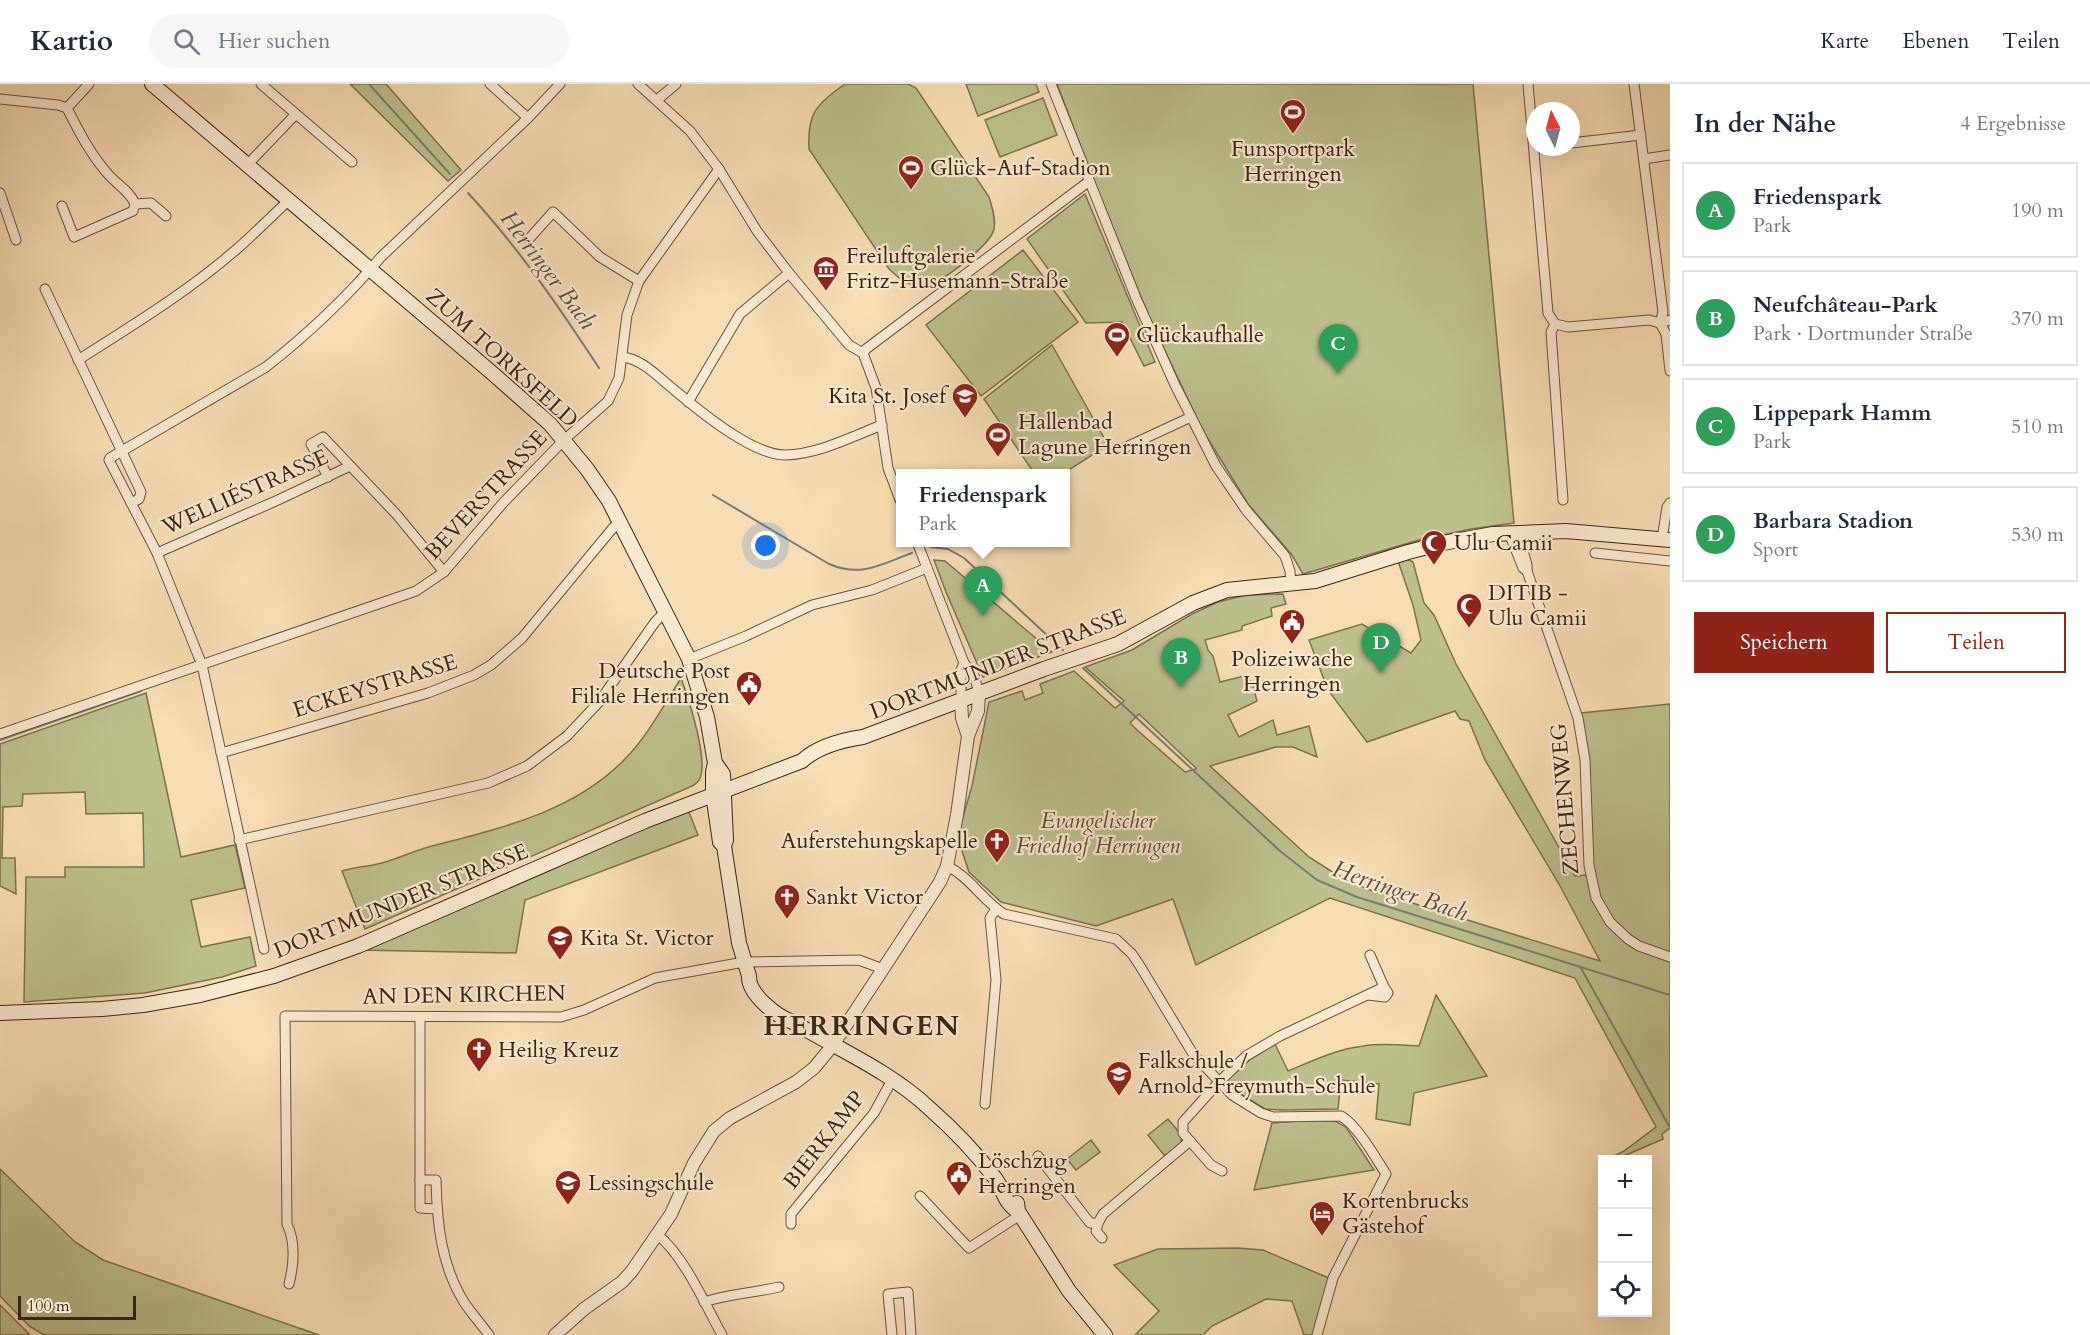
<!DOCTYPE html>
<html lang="de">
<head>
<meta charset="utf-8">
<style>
  body { margin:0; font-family:Cardo,serif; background:#f6f6f7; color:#1f2937 }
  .controls { position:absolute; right:18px; bottom:18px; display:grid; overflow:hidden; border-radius:0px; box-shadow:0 6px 24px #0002 }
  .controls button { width:54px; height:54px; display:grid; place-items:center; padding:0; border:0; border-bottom:2px solid #e0e1e3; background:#fff; color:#1f2937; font:30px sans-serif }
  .compass { position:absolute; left:1526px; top:18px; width:54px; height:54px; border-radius:50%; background:#fff; box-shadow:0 6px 24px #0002; rotate:354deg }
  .scale { position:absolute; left:18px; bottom:15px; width:118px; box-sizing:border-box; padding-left:6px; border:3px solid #3b2513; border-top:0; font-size:16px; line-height:21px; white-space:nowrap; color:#3b2513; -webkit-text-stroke:4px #fae9ce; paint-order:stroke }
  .you { position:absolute; left:766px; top:462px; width:21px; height:21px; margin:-15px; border:4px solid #fff; border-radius:50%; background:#1a73e8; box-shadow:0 0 0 9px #1a73e833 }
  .badge { display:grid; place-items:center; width:39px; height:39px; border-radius:50%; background:#8f2418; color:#fff; font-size:20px; font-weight:700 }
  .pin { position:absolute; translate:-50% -50px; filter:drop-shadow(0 2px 3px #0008) }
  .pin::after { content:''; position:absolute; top:32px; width:21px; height:18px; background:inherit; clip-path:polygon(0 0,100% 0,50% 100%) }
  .popup { position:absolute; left:896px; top:385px; width:174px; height:78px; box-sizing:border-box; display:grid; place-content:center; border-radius:0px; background:#fff; filter:drop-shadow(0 2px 4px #0005); font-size:20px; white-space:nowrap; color:#747a83 }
  .popup b { font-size:22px; color:#1f2937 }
  .popup::after { content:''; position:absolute; left:50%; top:100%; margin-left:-12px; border:12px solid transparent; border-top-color:#fff }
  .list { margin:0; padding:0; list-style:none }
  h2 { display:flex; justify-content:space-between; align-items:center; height:78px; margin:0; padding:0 24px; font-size:26px }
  h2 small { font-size:20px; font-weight:400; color:#747a83 }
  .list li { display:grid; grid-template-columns:39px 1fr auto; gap:18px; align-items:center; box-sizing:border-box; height:96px; margin:0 12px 12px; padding:0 12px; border:2px solid #e0e1e3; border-radius:0px }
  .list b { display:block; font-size:22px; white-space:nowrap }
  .list p { margin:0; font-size:20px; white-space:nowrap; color:#747a83 }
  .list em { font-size:20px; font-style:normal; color:#747a83 }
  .actions { display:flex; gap:12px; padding:18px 24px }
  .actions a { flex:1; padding:14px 0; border:2px solid #8f2418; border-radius:0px; text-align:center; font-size:21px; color:#8f2418 }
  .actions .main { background:#8f2418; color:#fff }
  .icon { flex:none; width:33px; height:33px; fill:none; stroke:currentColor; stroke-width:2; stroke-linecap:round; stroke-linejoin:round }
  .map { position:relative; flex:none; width:1670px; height:1251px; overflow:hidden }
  header { display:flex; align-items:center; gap:36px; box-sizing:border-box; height:84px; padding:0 30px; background:#fff; border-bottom:2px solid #e0e1e3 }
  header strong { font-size:28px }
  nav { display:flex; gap:33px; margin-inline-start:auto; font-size:21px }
  .search { width:420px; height:54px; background:#f6f6f7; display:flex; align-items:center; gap:15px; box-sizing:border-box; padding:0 21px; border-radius:33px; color:#747a83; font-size:22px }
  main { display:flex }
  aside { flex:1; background:#fff }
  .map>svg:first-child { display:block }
  .green { fill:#bdc08c; stroke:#7c7250; stroke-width:1.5; fill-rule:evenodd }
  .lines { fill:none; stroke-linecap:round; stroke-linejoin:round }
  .stream { stroke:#767f71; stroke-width:2 }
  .minor-casing { stroke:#6a533b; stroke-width:11 }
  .tertiary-casing { stroke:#6a533b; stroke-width:14 }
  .secondary-casing { stroke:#3b2513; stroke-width:16 }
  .minor { stroke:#fae9ce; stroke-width:9 }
  .tertiary { stroke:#fae9ce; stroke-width:12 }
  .secondary { stroke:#fae9ce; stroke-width:14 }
  .labels { text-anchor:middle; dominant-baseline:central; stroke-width:4.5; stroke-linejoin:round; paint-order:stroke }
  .poi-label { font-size:22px; fill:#3b2513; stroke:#fae9ce; text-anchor:start }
  .street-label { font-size:22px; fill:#3b2513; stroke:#fae9ce }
  .park-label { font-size:22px; font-style:italic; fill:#5c4c31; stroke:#fae9ce }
  .water-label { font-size:24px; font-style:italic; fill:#585242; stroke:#fae9ce }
  .district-label { font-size:28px; font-weight:bold; letter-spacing:1.5px; fill:#3b2513; stroke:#fae9ce }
</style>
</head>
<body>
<header>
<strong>Kartio</strong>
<div class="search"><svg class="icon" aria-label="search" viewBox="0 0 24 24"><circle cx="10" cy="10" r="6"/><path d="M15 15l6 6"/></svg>Hier suchen</div>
<nav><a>Karte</a><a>Ebenen</a><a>Teilen</a></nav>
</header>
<main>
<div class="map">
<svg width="1670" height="1251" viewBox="0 0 1670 1251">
  <rect width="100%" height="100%" fill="#f7ddb3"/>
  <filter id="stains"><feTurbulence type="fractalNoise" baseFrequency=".00333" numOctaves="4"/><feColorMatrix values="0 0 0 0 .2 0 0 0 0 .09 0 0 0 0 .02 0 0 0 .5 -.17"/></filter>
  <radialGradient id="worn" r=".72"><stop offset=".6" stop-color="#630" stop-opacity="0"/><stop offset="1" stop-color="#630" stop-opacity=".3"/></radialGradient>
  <!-- green -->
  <g class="green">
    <path d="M350,0H386L461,86L448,97Z"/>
    <path d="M845,0H908L916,4L989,113C992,123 996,135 994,145C991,160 949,192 935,198C931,200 922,201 917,201C905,201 897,192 889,185L809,65C807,29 816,21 845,0Z"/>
    <path d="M966,0H1036L1039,8L978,32Z"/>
    <path d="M1057,0H1473L1514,439L1471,445L1419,456L1303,490L1292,471L1248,420L1202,345L1150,235L1097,105Z"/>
    <path d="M1043,14L1057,51L1000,73L985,36Z"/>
    <path d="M1085,110L1155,278L1144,282L1122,238L1086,239L1027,155Z"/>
    <path d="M1023,166L1078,238L981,312L926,241Z"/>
    <path d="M1052,261L1108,361L1064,389H1034L984,315Z"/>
    <path d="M1403,473L1413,478L1424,519L1434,531L1456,580L1575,792L1586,791L1600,813L1593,785L1581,629L1670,620V1044L1662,1050L1663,1055L1617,1075H1608L1624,1067L1656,1043L1575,894L1330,814L1196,881L1173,815L1096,842L1001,818L969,788L962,767L960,743L972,702L989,618L1022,607L1025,616L1043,609L1040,600L1074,587L1115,624L1124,617L1085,583L1132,566L1192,530L1218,518L1246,511L1283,510L1286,520L1271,524L1272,532L1242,542V546L1205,556L1208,566L1213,572L1220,598L1244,592L1252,598L1257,617L1228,631L1239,653L1273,636L1277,651L1309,642L1317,673L1293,663H1276L1210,682L1309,773L1334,789L1367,805L1600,877L1559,800L1485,676L1469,637L1460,635L1455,627L1367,658L1328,606L1309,556L1362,540L1411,569L1421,556L1413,521L1397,474ZM1139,630L1196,684V685L1185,688L1137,646L1130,639Z"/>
    <path d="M934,476L945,477L1052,568L983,593L946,508Z"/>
    <path d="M681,594C688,613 710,679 699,696C699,697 693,702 692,702L365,845L342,787C352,784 363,783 373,781C391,778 408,769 425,764C496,745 571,730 624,676C647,653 664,621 681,594Z"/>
    <path d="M146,609L181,773L235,761L245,804L191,816L201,863L250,853L256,882L222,893L145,909L24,918L26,793H65V783H144L143,729L86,730L85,708L23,710L22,722L3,723L2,774H15L16,810L0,802V660Z"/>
    <path d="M687,723L698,751L525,816L516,869L358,866Z"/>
    <path d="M1436,911L1487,992L1414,1009L1410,1041L1376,1035L1379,1000L1341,996L1338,1025L1283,1026L1265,1025L1229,1003V994L1251,975L1275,960L1288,987C1312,977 1337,965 1363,962C1382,959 1401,961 1419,962Z"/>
    <path d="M1168,1035C1175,1044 1188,1054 1177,1064C1172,1068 1170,1070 1164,1071L1148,1051Z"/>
    <path d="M1312,1036L1335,1037L1346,1043L1374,1086L1254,1106L1272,1039Z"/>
    <path d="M1091,1056L1100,1068L1076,1086L1067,1075Z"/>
    <path d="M0,1085L75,1158L103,1176L319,1251H44L29,1242L0,1212Z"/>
    <path d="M1238,1164L1263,1166L1331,1195L1313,1251H1304L1292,1217L1266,1215L1212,1242L1203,1251H1135L1159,1227L1114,1181L1158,1165Z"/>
    <path d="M0,1221L30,1251H0Z"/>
  </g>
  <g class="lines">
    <!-- stream -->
    <g class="stream">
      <path d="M369,0L450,90"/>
      <path d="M468,109C518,163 559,223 599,284"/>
      <path d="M713,411L829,480C862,494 881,480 912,469"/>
      <path d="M930,463L948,465L964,474L1063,566"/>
      <path d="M1083,584L1280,767L1317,796L1357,813L1670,911"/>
      <path d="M0,656L141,607"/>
      <path d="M1581,884L1669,1042"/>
    </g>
    <!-- minor casing -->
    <g class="minor-casing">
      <g id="minor">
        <path d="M261,0L352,78"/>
        <path d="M490,0L528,34"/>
        <path d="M638,0L690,47L719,85L757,147L789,189L849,261L863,269L876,304L888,384L900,416"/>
        <path d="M1051,0L1136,214L1175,301L1216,382L1246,426L1285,472L1290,487L1291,501"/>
        <path d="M1528,0L1548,229L1555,240"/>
        <path d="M1634,0L1663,228L1660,239"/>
        <path d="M0,15L58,21L67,24"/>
        <path d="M657,16L676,0"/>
        <path d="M67,24L89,0"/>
        <path d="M1571,59L1641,51"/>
        <path d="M1644,75L1670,71"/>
        <path d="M247,81L295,31"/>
        <path d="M0,109L16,156"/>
        <path d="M135,120L151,119L166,132"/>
        <path d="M62,122L74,153L133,127L135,120C130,107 116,100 107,89C90,69 79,48 67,24"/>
        <path d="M529,155L553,128L600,173L639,197"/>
        <path d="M45,205L141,408L139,415L131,419"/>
        <path d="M1660,239L1666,250L1670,287"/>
        <path d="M1555,240L1551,248L1563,416"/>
        <path d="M1555,240L1568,243L1649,236L1660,239L1670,236"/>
        <path d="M863,269L866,265L1088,98"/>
        <path d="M622,273C642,275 657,292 672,304C698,326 752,371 785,371C819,370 851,353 882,341"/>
        <path d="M78,276C133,241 189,207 238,164C255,149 272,132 289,116"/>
        <path d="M688,318L740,230L789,189"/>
        <path d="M1124,364L1191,333"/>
        <path d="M328,393L311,360L323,353L397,431L444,488"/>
        <path d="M1518,448L1527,481V487L1578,634L1585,676L1589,781L1596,814L1610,838L1628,855L1639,862L1670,873"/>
        <path d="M1509,449L1523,484L1527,487"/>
        <path d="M1662,455L1667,423L1670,419"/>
        <path d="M917,458L964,579L974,591L979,609"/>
        <path d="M157,469L278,416L350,382"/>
        <path d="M1595,469L1670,477"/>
        <path d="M689,575L746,552L812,521L872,506L927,484"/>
        <path d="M961,616V586L964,579"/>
        <path d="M0,650L416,507L444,488L503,419L564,356L608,317L619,294L627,231L639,197L719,85"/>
        <path d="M221,669L428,609L474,591L491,581L522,554L612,445L620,437"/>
        <path d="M239,756L488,699L527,682L567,652L599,618L655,538L664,529"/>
        <path d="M947,782C970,793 983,817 1004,830L1116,855L1132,870L1140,882L1193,970L1232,1011L1261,1029L1273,1033L1341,1032C1358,1042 1375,1073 1386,1090L1333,1194L1317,1251"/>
        <path d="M264,865L202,581L157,469L109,376L110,374L266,283C308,250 347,213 381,173L528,34L560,0"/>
        <path d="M1368,911L1385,913L1388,909L1384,903"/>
        <path d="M420,933V1124L436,1125"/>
        <path d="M985,1020L996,896L990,834L996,825"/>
        <path d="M1190,1057L1211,1081L1222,1087"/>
        <path d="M1038,1072L1090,1139H1098L1103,1130L1190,1057L1183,1049V1038L1219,998L1246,972L1280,952L1384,903L1370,871"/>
        <path d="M420,1096H436C437,1139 441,1181 464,1218C471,1229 481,1240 489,1251"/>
        <path d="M920,1112L969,1164L1020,1131"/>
        <path d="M1098,1139L1096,1147L1102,1154"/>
        <path d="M791,1140V1130L874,1029L892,996"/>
        <path d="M658,1151C684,1172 706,1222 722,1251"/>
        <path d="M289,1200C294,1180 296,1159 287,1140L285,932L561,933L584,926L655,894L744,878L859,876L883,885"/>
        <path d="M704,1218C728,1210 753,1209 779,1203"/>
        <path d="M892,1251L888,1210L908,1208L911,1251"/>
      </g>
    </g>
    <!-- tertiary casing -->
    <g class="tertiary-casing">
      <g id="tertiary">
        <path d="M961,616L962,634L968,652"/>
        <path d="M555,1251L584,1225L622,1198L632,1187L671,1130L694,1079L714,1047L730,1034L796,998L814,984L833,961L883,885L940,798L947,782L957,731L968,652L978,627L979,609"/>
      </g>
    </g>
    <!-- secondary casing -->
    <g class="secondary-casing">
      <g id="secondary">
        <path d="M152,0L491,288L550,340L587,385L609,417L689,575L707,633L715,679L713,688V710L720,758L724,762"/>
        <path d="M715,679L723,690L726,756L724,762L739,859L749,892C748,910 777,933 793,938C838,965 891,988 929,1024C953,1045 976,1069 995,1094C1004,1106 1004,1119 1018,1127"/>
        <path d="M0,929L102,925L143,921L200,911L274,892L358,862L645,737L802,677C818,662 843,656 863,653L1044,585L1118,560L1193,519L1227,506L1315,497L1408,468L1443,459L1493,450L1566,447L1670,456"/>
        <path d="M1017,1119L1018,1127L1069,1207L1105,1251"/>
      </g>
    </g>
    <!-- minor -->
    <use href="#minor" class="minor"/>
    <!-- tertiary -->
    <use href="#tertiary" class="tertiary"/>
    <!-- secondary -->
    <use href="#secondary" class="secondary"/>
  </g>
  <!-- icons -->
  <defs>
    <g id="stadium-pin" transform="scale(1.35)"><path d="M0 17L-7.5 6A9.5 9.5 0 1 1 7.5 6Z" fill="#8f2418" stroke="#fae9ce"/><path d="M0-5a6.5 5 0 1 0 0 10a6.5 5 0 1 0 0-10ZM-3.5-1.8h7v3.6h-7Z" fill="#fff"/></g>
    <g id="museum-pin" transform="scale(1.35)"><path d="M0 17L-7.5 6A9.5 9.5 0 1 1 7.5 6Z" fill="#8f2418" stroke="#fae9ce"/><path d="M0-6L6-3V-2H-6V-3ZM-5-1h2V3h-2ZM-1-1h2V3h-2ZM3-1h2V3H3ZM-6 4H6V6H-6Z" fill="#fff"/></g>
    <g id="school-pin" transform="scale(1.35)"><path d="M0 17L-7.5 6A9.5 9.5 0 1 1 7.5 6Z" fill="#8f2418" stroke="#fae9ce"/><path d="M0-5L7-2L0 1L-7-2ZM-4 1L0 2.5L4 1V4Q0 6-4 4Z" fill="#fff"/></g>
    <g id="mosque-pin" transform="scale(1.35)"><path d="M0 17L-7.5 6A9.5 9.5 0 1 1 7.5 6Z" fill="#8f2418" stroke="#fae9ce"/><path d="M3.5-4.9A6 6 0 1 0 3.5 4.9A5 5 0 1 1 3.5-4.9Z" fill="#fff"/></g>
    <g id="civic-pin" transform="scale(1.35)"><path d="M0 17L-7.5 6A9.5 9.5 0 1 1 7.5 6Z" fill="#8f2418" stroke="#fae9ce"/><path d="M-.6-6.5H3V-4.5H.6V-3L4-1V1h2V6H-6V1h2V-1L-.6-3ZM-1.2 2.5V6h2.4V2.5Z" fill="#fff"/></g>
    <g id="church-pin" transform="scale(1.35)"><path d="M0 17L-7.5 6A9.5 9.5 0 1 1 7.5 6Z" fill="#8f2418" stroke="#fae9ce"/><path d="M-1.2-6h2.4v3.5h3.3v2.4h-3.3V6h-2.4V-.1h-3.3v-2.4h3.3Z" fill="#fff"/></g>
    <g id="hotel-pin" transform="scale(1.35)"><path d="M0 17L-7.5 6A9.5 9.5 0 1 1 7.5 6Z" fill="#8f2418" stroke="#fae9ce"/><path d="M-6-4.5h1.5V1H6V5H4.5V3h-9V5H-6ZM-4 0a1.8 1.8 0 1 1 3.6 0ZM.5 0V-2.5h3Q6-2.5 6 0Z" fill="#fff"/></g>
  </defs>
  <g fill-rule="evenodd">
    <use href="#stadium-pin" x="1293" y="28"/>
    <use href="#stadium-pin" x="911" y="84"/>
    <use href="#museum-pin" x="826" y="185"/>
    <use href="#stadium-pin" x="1117" y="251"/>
    <use href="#school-pin" x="965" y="312"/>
    <use href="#stadium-pin" x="998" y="351"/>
    <use href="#mosque-pin" x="1434" y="459"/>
    <use href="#mosque-pin" x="1469" y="522"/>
    <use href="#civic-pin" x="1292" y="538"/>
    <use href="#civic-pin" x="749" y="600"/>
    <use href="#church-pin" x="997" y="757"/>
    <use href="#church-pin" x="787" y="813"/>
    <use href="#school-pin" x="560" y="854"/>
    <use href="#church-pin" x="479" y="966"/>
    <use href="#school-pin" x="1119" y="990"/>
    <use href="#civic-pin" x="959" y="1090"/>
    <use href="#school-pin" x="568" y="1099"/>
    <use href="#hotel-pin" x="1322" y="1130"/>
  </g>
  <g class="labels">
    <!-- poi labels -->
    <g class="poi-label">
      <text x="1293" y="65" text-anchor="middle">Funsportpark<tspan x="1293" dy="25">Herringen</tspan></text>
      <text x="930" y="84">Glück-Auf-Stadion</text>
      <text x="846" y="172">Freiluftgalerie<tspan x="846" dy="25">Fritz-Husemann-Straße</tspan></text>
      <text x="1136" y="251">Glückaufhalle</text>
      <text x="946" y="312" text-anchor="end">Kita St. Josef</text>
      <text x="1018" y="338">Hallenbad<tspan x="1018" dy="25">Lagune Herringen</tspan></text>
      <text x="1454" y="459">Ulu Camii</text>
      <text x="1488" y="509">DITIB -<tspan x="1488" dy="25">Ulu Camii</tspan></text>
      <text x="1292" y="575" text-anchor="middle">Polizeiwache<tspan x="1292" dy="25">Herringen</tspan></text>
      <text x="730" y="587" text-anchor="end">Deutsche Post<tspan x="730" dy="25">Filiale Herringen</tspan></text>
      <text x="978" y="757" text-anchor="end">Auferstehungskapelle</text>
      <text x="806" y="813">Sankt Victor</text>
      <text x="580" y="854">Kita St. Victor</text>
      <text x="498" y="966">Heilig Kreuz</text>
      <text x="1138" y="977">Falkschule /<tspan x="1138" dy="25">Arnold-Freymuth-Schule</tspan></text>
      <text x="978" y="1077">Löschzug<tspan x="978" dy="25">Herringen</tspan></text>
      <text x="588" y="1099">Lessingschule</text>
      <text x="1342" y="1117">Kortenbrucks<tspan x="1342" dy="25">Gästehof</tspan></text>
    </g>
    <!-- street labels -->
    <g class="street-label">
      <text transform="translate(502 274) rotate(42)">ZUM TORKSFELD</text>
      <text transform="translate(245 408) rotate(-24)">WELLIÉSTRASSE</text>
      <text transform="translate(486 411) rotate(-47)">BEVERSTRASSE</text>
      <text transform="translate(998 580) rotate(-21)">DORTMUNDER STRASSE</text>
      <text transform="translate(375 602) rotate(-17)">ECKEYSTRASSE</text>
      <text transform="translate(1565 715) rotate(-95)">ZECHENWEG</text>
      <text transform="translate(401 817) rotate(-22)">DORTMUNDER STRASSE</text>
      <text transform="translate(464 911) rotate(-1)">AN DEN KIRCHEN</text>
      <text transform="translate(824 1056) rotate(-52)">BIERKAMP</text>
    </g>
    <!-- park labels -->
    <g class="park-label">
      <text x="1098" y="737">Evangelischer<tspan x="1098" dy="25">Friedhof Herringen</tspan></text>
    </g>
    <!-- water labels -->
    <g class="water-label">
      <text transform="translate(548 186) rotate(53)">Herringer Bach</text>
      <text transform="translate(1400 807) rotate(19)">Herringer Bach</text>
    </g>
    <!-- district labels -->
    <g class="district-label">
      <text x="862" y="942">HERRINGEN</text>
    </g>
  </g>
  <rect width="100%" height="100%" filter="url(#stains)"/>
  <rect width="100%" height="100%" fill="url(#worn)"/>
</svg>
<div class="controls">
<button>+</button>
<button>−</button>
<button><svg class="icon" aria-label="locate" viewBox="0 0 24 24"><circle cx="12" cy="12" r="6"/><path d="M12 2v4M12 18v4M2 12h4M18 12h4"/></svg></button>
</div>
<svg class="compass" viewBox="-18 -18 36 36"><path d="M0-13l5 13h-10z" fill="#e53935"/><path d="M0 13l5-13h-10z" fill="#747a83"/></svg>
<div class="scale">100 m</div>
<div class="you"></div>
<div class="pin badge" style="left:983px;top:532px;background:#2e9e5b">A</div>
<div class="popup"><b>Friedenspark</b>Park</div>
<div class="pin badge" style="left:1181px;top:604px;background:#2e9e5b">B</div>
<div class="pin badge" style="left:1338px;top:290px;background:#2e9e5b">C</div>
<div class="pin badge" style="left:1381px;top:589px;background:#2e9e5b">D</div>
</div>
<aside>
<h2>In der Nähe<small>4 Ergebnisse</small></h2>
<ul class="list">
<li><span class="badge" style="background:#2e9e5b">A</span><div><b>Friedenspark</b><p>Park</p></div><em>190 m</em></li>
<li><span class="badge" style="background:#2e9e5b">B</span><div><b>Neufchâteau-Park</b><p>Park · Dortmunder Straße</p></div><em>370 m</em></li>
<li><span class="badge" style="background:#2e9e5b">C</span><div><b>Lippepark Hamm</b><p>Park</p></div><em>510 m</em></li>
<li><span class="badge" style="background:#2e9e5b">D</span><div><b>Barbara Stadion</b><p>Sport</p></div><em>530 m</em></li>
</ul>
<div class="actions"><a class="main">Speichern</a><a>Teilen</a></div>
</aside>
</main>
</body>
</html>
